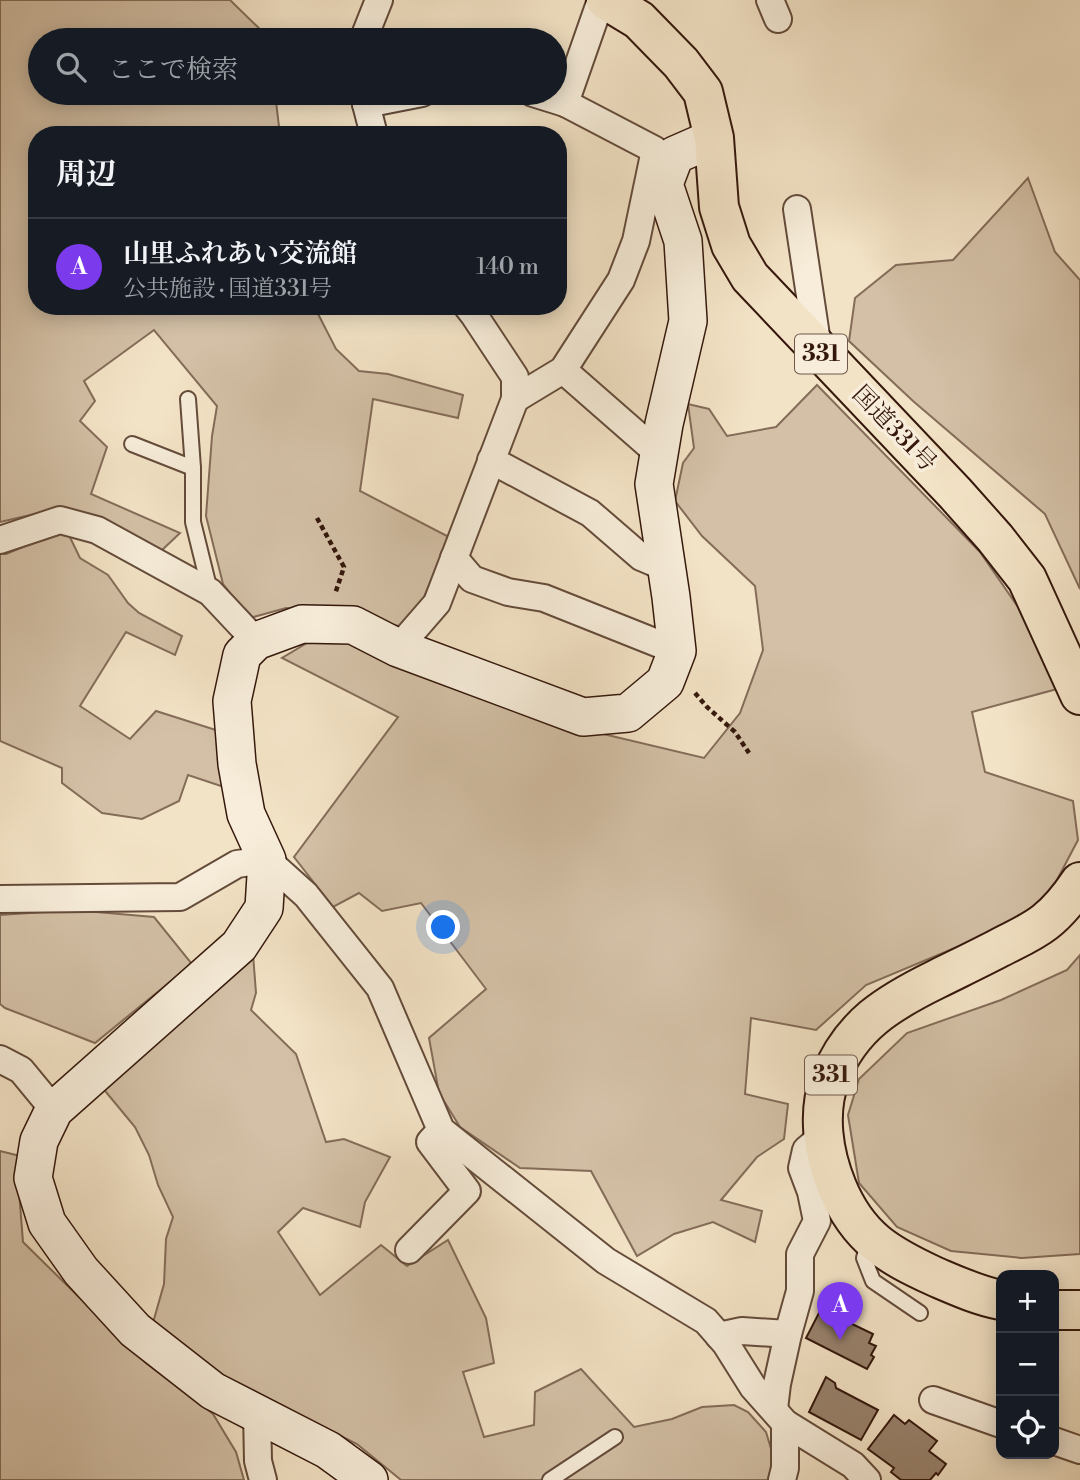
<!DOCTYPE html>
<html lang="ja">
<head>
<meta charset="utf-8">
<style>
  body { margin:0; font-family:"Libre Bodoni","Noto Serif JP",serif; background:#242831; color:#f1f3f6 }
  .controls { position:absolute; right:21px; bottom:21px; display:grid; overflow:hidden; border-radius:14px; box-shadow:0 4px 18px #0003 }
  .controls button { width:63px; height:63px; display:grid; place-items:center; padding:0; border:0; border-bottom:2px solid #363941; background:#171b24; color:#f1f3f6; font:35px sans-serif }
  .you { position:absolute; left:444px; top:928px; width:24px; height:24px; margin:-18px; border:5px solid #fff; border-radius:50%; background:#1a73e8; box-shadow:0 0 0 10px #1a73e833 }
  .badge { display:grid; place-items:center; width:46px; height:46px; border-radius:50%; background:#7c3aed; color:#fff; font-size:23px; font-weight:700 }
  .pin { position:absolute; translate:-50% -58px; filter:drop-shadow(0 2px 4px #0008) }
  .pin::after { content:''; position:absolute; top:37px; width:24px; height:21px; background:inherit; clip-path:polygon(0 0,100% 0,50% 100%) }
  .list { margin:0; padding:0; list-style:none }
  h2 { display:flex; justify-content:space-between; align-items:center; height:91px; margin:0; padding:0 28px; font-size:30px }
  h2 small { font-size:23px; font-weight:400; color:#9ea1a6 }
  .list li { display:grid; grid-template-columns:46px 1fr auto; gap:21px; align-items:center; box-sizing:border-box; height:98px; padding:0 28px; border-top:2px solid #363941 }
  .list b { display:block; font-size:26px; white-space:nowrap }
  .list p { margin:0; font-size:23px; white-space:nowrap; color:#9ea1a6 }
  .list em { font-size:23px; font-style:normal; color:#9ea1a6 }
  .icon { flex:none; width:38px; height:38px; fill:none; stroke:currentColor; stroke-width:2; stroke-linecap:round; stroke-linejoin:round }
  .map { position:relative; flex:none; width:1080px; height:1480px; overflow:hidden }
  .search { position:absolute; background:#171b24; box-shadow:0 4px 18px #0003; left:28px; top:28px; width:539px; height:77px; display:flex; align-items:center; gap:18px; box-sizing:border-box; padding:0 24px; border-radius:38px; color:#9ea1a6; font-size:26px }
  .panel { position:absolute; background:#171b24; box-shadow:0 4px 18px #0003; left:28px; top:126px; width:539px; height:189px; border-radius:28px }
  .map>svg:first-child { display:block }
  .green { fill:#d3c0a6; stroke:#846c59; stroke-width:2 }
  .building { fill:#98826d; stroke:#35180c; stroke-width:2 }
  .lines { fill:none; stroke-linecap:round; stroke-linejoin:round }
  .lane-casing { stroke:#644b3a; stroke-width:18 }
  .street-casing { stroke:#644b3a; stroke-width:30 }
  .secondary-casing { stroke:#35180c; stroke-width:40 }
  .highway-casing { stroke:#35180c; stroke-width:42 }
  .path { stroke:#35180c; stroke-width:4.5; stroke-dasharray:5 3.5; stroke-linecap:butt }
  .lane { stroke:#f7edda; stroke-width:14 }
  .street { stroke:#f7edda; stroke-width:26 }
  .secondary { stroke:#f7edda; stroke-width:37 }
  .highway { stroke:#f3e3c6; stroke-width:38 }
  .labels { text-anchor:middle; dominant-baseline:central; stroke-width:7; stroke-linejoin:round; paint-order:stroke }
  .shield { fill:#f7edda; stroke:#6f584a; stroke-width:2 }
  .shield-label { font-size:23px; font-weight:bold; fill:#35180c }
  .street-label { font-size:24px; fill:#35180c; stroke:#f7edda }
</style>
</head>
<body>
<div class="map">
<svg width="1080" height="1480" viewBox="0 0 1080 1480">
  <rect width="100%" height="100%" fill="#f3e3c6"/>
  <filter id="stains"><feTurbulence type="fractalNoise" baseFrequency=".00286" numOctaves="4"/><feColorMatrix values="0 0 0 0 .2 0 0 0 0 .09 0 0 0 0 .02 0 0 0 .5 -.17"/></filter>
  <radialGradient id="worn" r=".72"><stop offset=".6" stop-color="#630" stop-opacity="0"/><stop offset="1" stop-color="#630" stop-opacity=".3"/></radialGradient>
  <!-- green -->
  <g class="green">
    <path d="M0,0H230L269,38V40H40V93H275L280,135H37V306H314L336,349L359,371L388,374L463,395L458,418L373,399L360,491L449,537L422,602L402,627L344,611L286,608L250,618L223,584L206,516L212,436L217,406L154,330L84,381L95,401L80,421L107,447L91,494L180,533L161,551L52,510L0,522Z"/>
    <path d="M1028,178L1055,252L1080,280V589L1045,514L913,401L849,341L855,298L896,265L953,260Z"/>
    <path d="M817,385L980,552L1034,630L1057,689L972,712L985,772L1073,801L1078,840L1048,897L993,932L866,985L816,1030L751,1018L745,1094L788,1104L784,1139L757,1157L721,1200L762,1211L755,1242L713,1222L674,1234L637,1256L591,1171L520,1168L460,1127L439,1093L429,1038L486,989L421,903L382,911L359,893L333,907L294,857L398,717L282,658L312,640L374,645L578,728L704,758L740,713L763,650L755,586L702,536L675,501L683,463L694,448L688,404L709,409L727,436L776,427Z"/>
    <path d="M66,529L80,558L108,575L128,603L139,613L182,636L175,655L126,632L80,706L130,739L156,711L219,731L227,788L188,775L179,801L142,819L102,813L62,783V768L0,741V554H6Z"/>
    <path d="M73,910L154,917L192,964L95,1043L5,1008L0,1004V915Z"/>
    <path d="M253,954L256,993L251,1010L296,1054L326,1142L344,1139L390,1157L365,1202L360,1227L303,1208L278,1232L320,1295L381,1245L407,1266L448,1240L486,1318L494,1363L463,1372L484,1437L534,1425L535,1392L581,1369L634,1427L672,1419L702,1407L734,1405L748,1412L766,1432L772,1452L771,1480H401L357,1444L216,1372L152,1326L164,1284L166,1239L173,1217L158,1185L149,1155L135,1127L101,1086Z"/>
    <path d="M1080,955V1254L1022,1258L951,1251L897,1227L859,1183L848,1115L859,1079L907,1033L1001,1000L1067,970Z"/>
    <path d="M0,1151L24,1157L19,1191L23,1242L146,1363L213,1414L236,1452L244,1480H0Z"/>
  </g>
  <!-- building -->
  <g class="building">
    <path d="M821,1309L873,1334L869,1343L876,1346L871,1355L874,1357L867,1369L806,1338Z"/>
    <path d="M826,1377L835,1383L836,1388L878,1410L861,1440L809,1412Z"/>
    <path d="M894,1415L905,1424L909,1420L937,1441L929,1451L946,1464L938,1475L936,1473L930,1480H901L891,1472L894,1468L868,1449Z"/>
  </g>
  <g class="lines">
    <!-- lane casing -->
    <g class="lane-casing">
      <g id="lane">
        <path d="M188,399L193,468V522L210,591"/>
        <path d="M132,444L193,468"/>
        <path d="M869,1239L864,1258L873,1281L920,1313"/>
        <path d="M550,1480L615,1437"/>
      </g>
    </g>
    <!-- street casing -->
    <g class="street-casing">
      <g id="street">
        <path d="M770,0L778,19"/>
        <path d="M363,40L379,0"/>
        <path d="M365,93L366,104L374,135"/>
        <path d="M565,103L601,0"/>
        <path d="M366,104L422,93"/>
        <path d="M797,209L818,349"/>
        <path d="M563,370L659,454"/>
        <path d="M515,399L563,370L621,280L636,241L655,150L565,103L533,93"/>
        <path d="M491,460L590,513L641,557L667,568"/>
        <path d="M0,540L60,520L97,530L210,592L256,641"/>
        <path d="M454,558L472,579L508,592L544,598L677,651"/>
        <path d="M398,648L437,603L515,399V377L474,315L467,306"/>
        <path d="M0,899L180,897L237,864L267,860L306,895L380,988L441,1130L606,1261L706,1321L726,1344L753,1387L785,1423L853,1465L867,1480"/>
        <path d="M0,1059L21,1070L54,1110"/>
        <path d="M409,1250L467,1191L430,1142L441,1130"/>
        <path d="M719,1336L742,1331L788,1334"/>
        <path d="M933,1400L1001,1424"/>
        <path d="M774,1409L777,1384L788,1334L800,1291V1254L817,1221L811,1192L802,1168L806,1150L824,1135"/>
        <path d="M257,1413L258,1461L263,1480"/>
        <path d="M1054,1441L1080,1450"/>
        <path d="M782,1480L785,1468V1423"/>
      </g>
    </g>
    <!-- secondary casing -->
    <g class="secondary-casing">
      <path id="secondary" d="M369,1480L328,1450L213,1391L135,1330L81,1271L47,1223L33,1178L39,1141L54,1110L239,946L264,908L267,860L246,814L237,764L232,701L242,655L256,641L302,624L353,625L398,648L583,717L628,713L665,682L677,651L671,597L654,484L664,424L688,321L683,241L664,184L675,155L714,138"/>
    </g>
    <!-- highway casing -->
    <g class="highway-casing">
      <g id="highway">
        <path d="M606,0L639,20L681,63L703,92L714,138L719,207L731,245L750,277L955,493L995,538L1027,579L1080,695"/>
        <path d="M1001,1300C979,1296 957,1286 936,1277C888,1255 858,1238 837,1187C823,1153 817,1113 830,1078C851,1025 888,1003 937,979C957,969 978,959 999,948C1014,940 1031,933 1045,922C1059,911 1070,897 1080,882"/>
        <path d="M1054,1310H1080"/>
      </g>
    </g>
    <!-- path -->
    <g class="path">
      <path d="M317,518L344,567L335,594"/>
      <path d="M695,693L707,707L735,732L749,753"/>
    </g>
    <!-- lane -->
    <use href="#lane" class="lane"/>
    <!-- street -->
    <use href="#street" class="street"/>
    <!-- secondary -->
    <use href="#secondary" class="secondary"/>
    <!-- highway -->
    <use href="#highway" class="highway"/>
  </g>
  <g class="labels">
    <!-- shield labels -->
    <g class="shield">
      <rect x="795" y="334.5" width="52" height="39" rx="5"/>
      <rect x="805" y="1055.5" width="52" height="39" rx="5"/>
    </g>
    <g class="shield-label">
      <text x="821" y="354">331</text>
      <text x="831" y="1075">331</text>
    </g>
    <!-- street labels -->
    <g class="street-label">
      <text transform="translate(894 429) rotate(46)">国道331号</text>
    </g>
  </g>
  <rect width="100%" height="100%" filter="url(#stains)"/>
  <rect width="100%" height="100%" fill="url(#worn)"/>
</svg>
<div class="controls">
<button>+</button>
<button>−</button>
<button><svg class="icon" aria-label="locate" viewBox="0 0 24 24"><circle cx="12" cy="12" r="6"/><path d="M12 2v4M12 18v4M2 12h4M18 12h4"/></svg></button>
</div>
<div class="you"></div>
<div class="pin badge" style="left:840px;top:1340px">A</div>
<div class="search"><svg class="icon" aria-label="search" viewBox="0 0 24 24"><circle cx="10" cy="10" r="6"/><path d="M15 15l6 6"/></svg>ここで検索</div>
<section class="panel">
<h2>周辺<small></small></h2>
<ul class="list">
<li><span class="badge">A</span><div><b>山里ふれあい交流館</b><p>公共施設 · 国道331号</p></div><em>140 m</em></li>
</ul>
</section>
</div>
</body>
</html>
